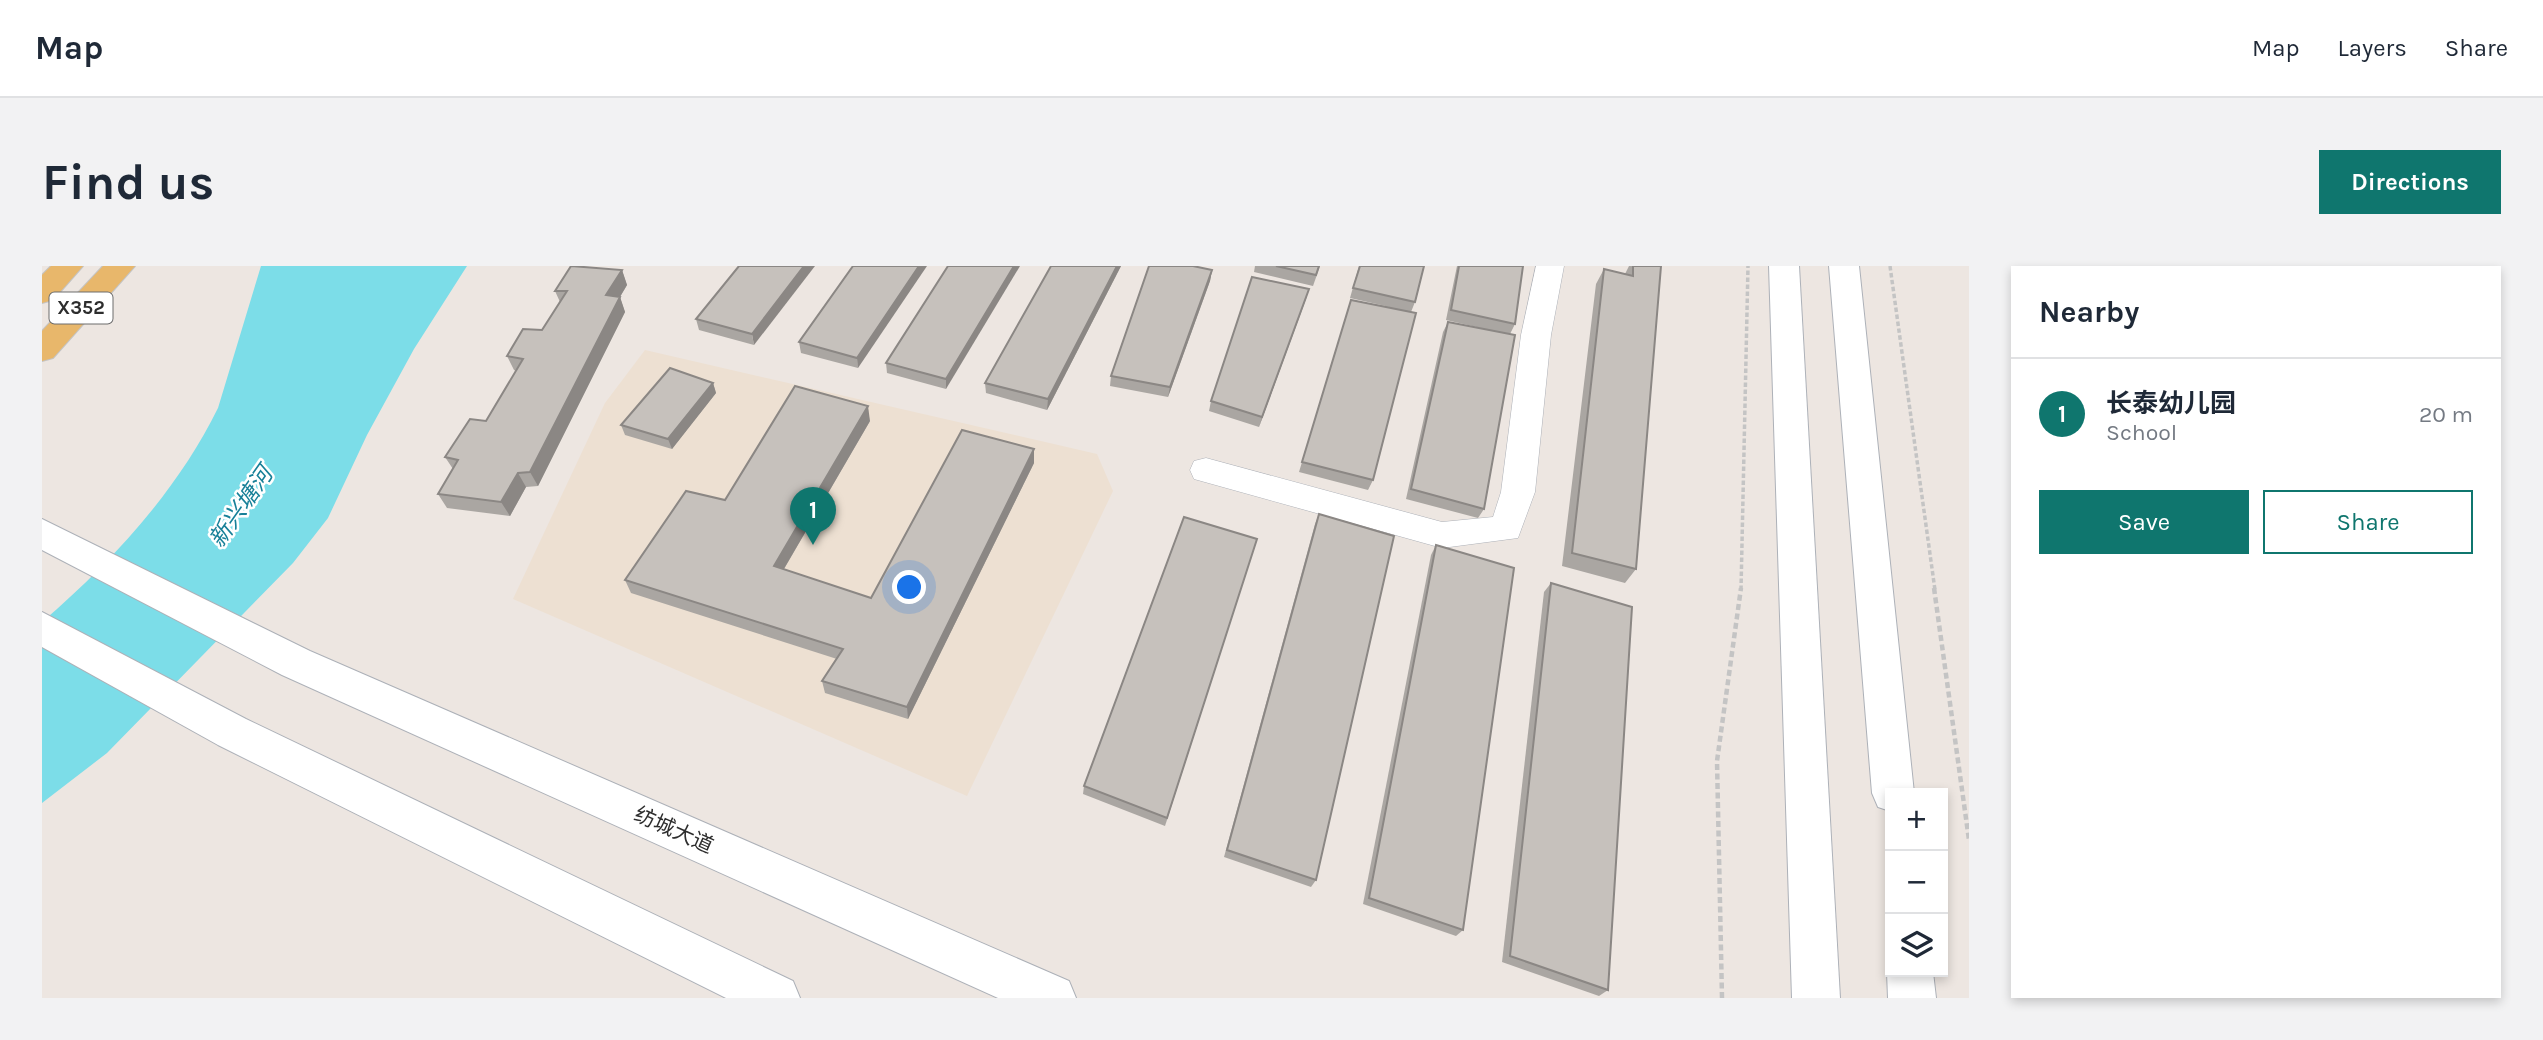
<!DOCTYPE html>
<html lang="en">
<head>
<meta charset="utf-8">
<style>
  body { margin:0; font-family:Karla,"Noto Sans SC",sans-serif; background:#f2f2f3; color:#1f2937 }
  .controls { position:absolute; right:21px; bottom:21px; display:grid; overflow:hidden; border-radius:0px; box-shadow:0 4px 10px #0003 }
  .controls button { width:63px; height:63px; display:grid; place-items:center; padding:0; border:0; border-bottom:2px solid #e0e1e3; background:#fff; color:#1f2937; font:35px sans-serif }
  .you { position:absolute; left:868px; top:322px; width:24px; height:24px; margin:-18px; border:5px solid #fff; border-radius:50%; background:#1a73e8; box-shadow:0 0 0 10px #1a73e833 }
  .badge { display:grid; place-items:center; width:46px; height:46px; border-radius:50%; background:#0f766e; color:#fff; font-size:23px; font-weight:700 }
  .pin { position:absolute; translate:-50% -58px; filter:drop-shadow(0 2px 4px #0008) }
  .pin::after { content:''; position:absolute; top:37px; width:24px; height:21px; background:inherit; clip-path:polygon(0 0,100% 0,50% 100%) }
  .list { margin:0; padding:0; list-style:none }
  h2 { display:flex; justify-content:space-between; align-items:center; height:91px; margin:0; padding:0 28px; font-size:30px }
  h2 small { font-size:23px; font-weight:400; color:#747a83 }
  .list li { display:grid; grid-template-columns:46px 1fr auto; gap:21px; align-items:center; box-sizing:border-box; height:112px; padding:0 28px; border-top:2px solid #e0e1e3 }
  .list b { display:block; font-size:26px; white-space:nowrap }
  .list p { margin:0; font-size:23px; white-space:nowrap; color:#747a83 }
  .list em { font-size:23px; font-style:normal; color:#747a83 }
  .actions { display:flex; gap:14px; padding:21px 28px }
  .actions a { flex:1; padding:16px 0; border:2px solid #0f766e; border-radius:0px; text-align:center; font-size:24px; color:#0f766e }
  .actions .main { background:#0f766e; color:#fff }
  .icon { flex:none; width:38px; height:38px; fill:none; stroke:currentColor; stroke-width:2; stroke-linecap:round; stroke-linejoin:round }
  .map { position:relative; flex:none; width:1927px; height:732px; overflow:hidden; border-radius:0px }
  header { display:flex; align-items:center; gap:42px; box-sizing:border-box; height:98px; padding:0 35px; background:#fff; border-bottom:2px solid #e0e1e3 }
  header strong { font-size:33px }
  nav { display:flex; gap:38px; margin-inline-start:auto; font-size:24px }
  .intro { display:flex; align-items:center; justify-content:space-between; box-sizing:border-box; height:168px; padding:0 42px }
  h1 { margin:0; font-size:49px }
  .button { padding:18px 32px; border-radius:0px; background:#0f766e; color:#fff; font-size:24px; font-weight:700 }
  main { display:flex; gap:42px; padding:0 42px }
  aside { flex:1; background:#fff; border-radius:0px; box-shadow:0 4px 10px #0003 }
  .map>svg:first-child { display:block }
  .education { fill:#ede0d2 }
  .water { fill:#7cdde8 }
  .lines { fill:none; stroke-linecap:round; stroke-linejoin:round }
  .minor-casing { stroke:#adb1b8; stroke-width:1 }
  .secondary-casing { stroke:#adb1b8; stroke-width:2 }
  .primary-casing { stroke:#c4c4c4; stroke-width:2 }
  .path-far1 { stroke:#c4c4c4; stroke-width:3.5; stroke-dasharray:4.5 2.5; stroke-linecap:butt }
  .path { stroke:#c4c4c4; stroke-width:4.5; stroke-dasharray:6 3.5; stroke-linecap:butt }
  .minor { fill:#fff; fill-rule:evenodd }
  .secondary { fill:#fff; fill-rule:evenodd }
  .primary { fill:#e8b76b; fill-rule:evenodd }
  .wall { fill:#aaa6a2 }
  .shaded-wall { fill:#8b8784 }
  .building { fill:#c6c1bc; stroke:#8b8784; stroke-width:2 }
  .labels { text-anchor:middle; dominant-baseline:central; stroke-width:5; stroke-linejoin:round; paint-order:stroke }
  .shield { fill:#fff; stroke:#6c6c6c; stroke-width:2 }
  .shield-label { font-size:19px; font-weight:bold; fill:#2d2d2d }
  .street-label { font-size:21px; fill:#2d2d2d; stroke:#fff }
  .water-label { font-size:23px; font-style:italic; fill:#178098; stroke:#fff }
</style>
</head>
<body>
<header>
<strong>Map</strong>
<nav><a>Map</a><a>Layers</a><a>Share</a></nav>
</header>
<div class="intro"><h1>Find us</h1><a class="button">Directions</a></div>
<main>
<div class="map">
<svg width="1927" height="732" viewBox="0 0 1927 732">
  <rect width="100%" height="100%" fill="#ede6e1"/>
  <!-- education -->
  <path class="education" d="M603,84L1055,188L1071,225L925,530L471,333L563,137Z"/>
  <!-- water -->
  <path class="water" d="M219,0H425L372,83L325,169L286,252L251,297L65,487L0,537V356C69,297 136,224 176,142Z"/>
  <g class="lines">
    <!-- minor casing -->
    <g class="minor-casing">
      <path id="minor" d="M1494,0H1522L1509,69L1493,226L1476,272L1400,282L1152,213L1148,204L1152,195L1164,192L1400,256L1451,251L1459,226L1479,69Z"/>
    </g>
    <!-- secondary casing -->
    <g class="secondary-casing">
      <g id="secondary">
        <path d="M1727,0H1757L1798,732H1750Z"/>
        <path d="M1787,0H1817L1872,527H1848V545L1836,541L1830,527Z"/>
        <path d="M0,253L268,385L1027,715L1034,732H956L240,409L0,284Z"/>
        <path d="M0,346L204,453L751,715L758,732H684L176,479L0,381Z"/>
        <path d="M1848,697V706H1891L1894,732H1846L1845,706Z"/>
      </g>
    </g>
    <!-- primary casing -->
    <g class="primary-casing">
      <g id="primary">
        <path d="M9,0H41L11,34L0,37V9Z"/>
        <path d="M61,0H93L11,92L0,95V65Z"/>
      </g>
    </g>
    <!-- path-far1 -->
    <g class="path-far1">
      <path d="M1848,0L1893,324"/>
      <path d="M1699,324L1706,0"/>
    </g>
    <!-- path -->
    <g class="path">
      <path d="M1892,322L1927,574"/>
      <path d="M1680,732L1675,495L1699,322"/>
    </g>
    <!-- minor -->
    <use href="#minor" class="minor"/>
    <!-- secondary -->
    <use href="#secondary" class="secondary"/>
    <!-- primary -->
    <use href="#primary" class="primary"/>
  </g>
  <!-- wall -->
  <g class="wall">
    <path d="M697,0L712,79L657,64L654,53Z"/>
    <path d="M811,0L816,102L759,87L757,76Z"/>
    <path d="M906,0L904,123L845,107L844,97Z"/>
    <path d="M1009,0H1079L1005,144L944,127L943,117Z"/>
    <path d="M1213,0H1278L1271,20L1212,6Z"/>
    <path d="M1317,0L1373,36L1369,46L1331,214L1326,224L1257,206L1309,34L1348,41L1308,32Z"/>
    <path d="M1415,0H1481L1473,58L1468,68L1442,243L1436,252L1364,233L1401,66L1406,56L1439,62L1404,54Z"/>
    <path d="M1587,0H1618L1594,303L1583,317L1520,300L1554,18L1562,3L1583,8Z"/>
    <path d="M580,4L585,19L578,31L583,46L496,220L484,221L468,250L405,242L396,228L411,203L403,191L444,155L474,105L472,104L465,90L500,64L518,36L513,25Z"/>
    <path d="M1170,4L1168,15L1126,131L1068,120L1069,110Z"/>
    <path d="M1267,23L1217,161L1167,145L1169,135Z"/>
    <path d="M671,117L674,127L630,183L583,169L579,159Z"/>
    <path d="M828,155L742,303L829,332L992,183V197L866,453L783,427L780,415L795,393L589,327L583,314L683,234Z"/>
    <path d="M1277,248L1274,614L1269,621L1182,591L1273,258Z"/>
    <path d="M1215,273L1123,560L1041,528L1042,520Z"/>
    <path d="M1394,279L1421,664L1414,670L1321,638L1389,289Z"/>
    <path d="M1509,317L1566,724L1557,730L1460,696L1502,326Z"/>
  </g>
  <!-- shaded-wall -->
  <g class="shaded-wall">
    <path d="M762,0H773L712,79L710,68Z"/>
    <path d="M877,0H885L816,102L815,92Z"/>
    <path d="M972,0H978L904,123V113Z"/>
    <path d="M1075,0H1079L1005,144L1006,133Z"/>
    <path d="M580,4L585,19L570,44L564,29Z"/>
    <path d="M1170,4L1168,15L1126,131L1128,121Z"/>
    <path d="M1267,23L1264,33L1217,161L1220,151Z"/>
    <path d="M578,31L583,46L496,220L488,206Z"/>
    <path d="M671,117L674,127L630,183L626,173Z"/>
    <path d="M826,140L828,155L736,313L732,300Z"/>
    <path d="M992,183V197L866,453L865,441Z"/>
    <path d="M476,207L484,221L468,250L459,236Z"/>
  </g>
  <!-- building -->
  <g class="building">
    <path d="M529,0L580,4L564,29L578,31L488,206L476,207L459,236L396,228L416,194L403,191L428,153L444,155L481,93L465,90L481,63L500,64L525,25H513Z"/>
    <path d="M697,0H762L710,68L654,53Z"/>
    <path d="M811,0H877L815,92L757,76Z"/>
    <path d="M906,0H972L904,113L844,97Z"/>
    <path d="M1009,0H1075L1006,133L943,117Z"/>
    <path d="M1107,0H1151L1170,4L1128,121L1069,110Z"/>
    <path d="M1234,0H1277L1274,9Z"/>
    <path d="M1318,0H1382L1373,36L1311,22Z"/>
    <path d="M1417,0H1481L1473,58L1409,44Z"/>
    <path d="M1591,0H1619L1594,303L1530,287L1562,3L1591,10Z"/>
    <path d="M1210,11L1267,23L1220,151L1169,135Z"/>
    <path d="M1309,34L1374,47L1331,214L1260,196Z"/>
    <path d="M1406,56L1473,69L1442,243L1369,223Z"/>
    <path d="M628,102L671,117L626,173L579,159Z"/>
    <path d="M753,120L826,140L732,300L829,332L920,164L992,183L865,441L780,415L801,383L583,314L644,225L683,234Z"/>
    <path d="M1277,248L1352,270L1274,614L1185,584Z"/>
    <path d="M1142,251L1215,273L1125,552L1042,520Z"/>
    <path d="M1394,279L1472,302L1421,664L1327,632Z"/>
    <path d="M1509,317L1590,341L1566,724L1468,690Z"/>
  </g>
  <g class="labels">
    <!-- shield labels -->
    <rect class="shield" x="7.5" y="26.5" width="63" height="31" rx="5"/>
    <g class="shield-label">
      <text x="39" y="42">X352</text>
    </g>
    <!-- street labels -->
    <g class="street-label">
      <text transform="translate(632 564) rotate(24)">纺城大道</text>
    </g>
    <!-- water labels -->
    <g class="water-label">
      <text transform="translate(199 241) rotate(-55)">新兴塘河</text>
    </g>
  </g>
</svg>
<div class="controls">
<button>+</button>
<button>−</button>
<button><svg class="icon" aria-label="layers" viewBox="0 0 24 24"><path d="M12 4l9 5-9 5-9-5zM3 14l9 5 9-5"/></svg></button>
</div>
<div class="you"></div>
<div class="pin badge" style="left:771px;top:279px">1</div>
</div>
<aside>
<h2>Nearby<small></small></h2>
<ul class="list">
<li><span class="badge">1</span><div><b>长泰幼儿园</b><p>School</p></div><em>20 m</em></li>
</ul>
<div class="actions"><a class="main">Save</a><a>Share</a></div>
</aside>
</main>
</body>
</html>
